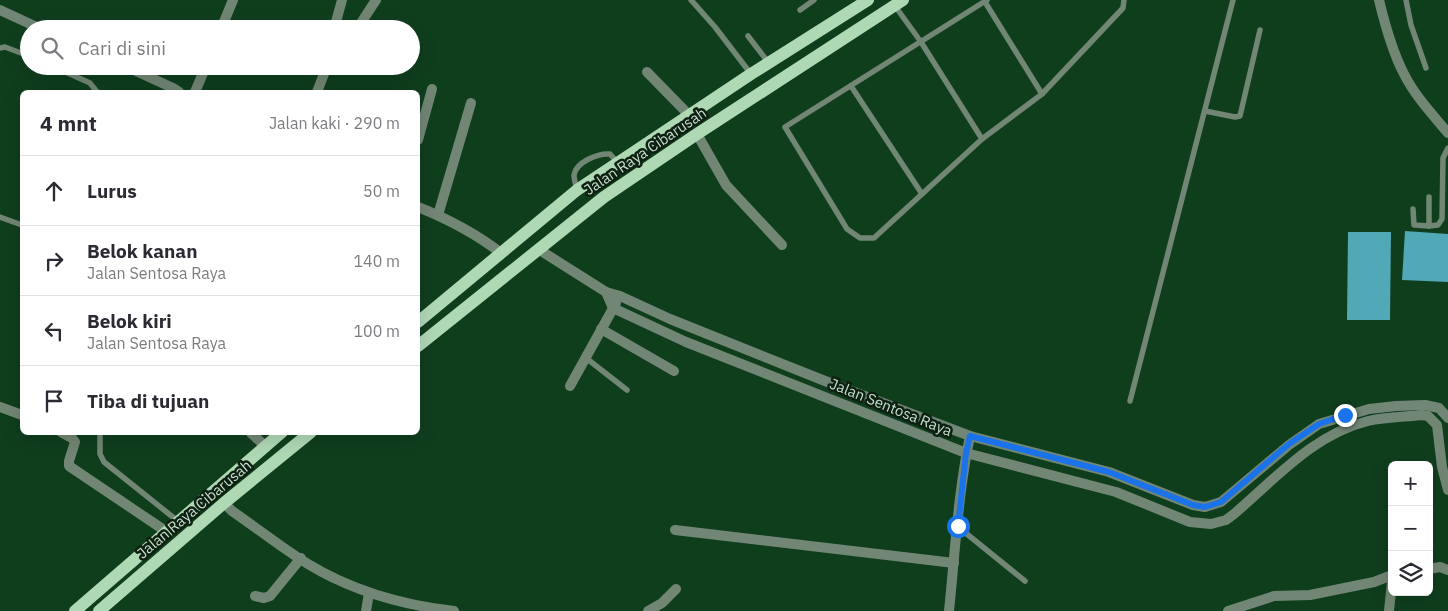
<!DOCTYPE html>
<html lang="id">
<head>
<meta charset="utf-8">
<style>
  body { margin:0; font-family:"IBM Plex Sans",sans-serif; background:#f2f2f3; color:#2b2b33 }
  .controls { position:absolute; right:15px; bottom:15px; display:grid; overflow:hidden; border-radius:8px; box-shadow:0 5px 20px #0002 }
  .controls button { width:45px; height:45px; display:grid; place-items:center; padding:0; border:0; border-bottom:1px solid #e1e1e2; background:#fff; color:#2b2b33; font:25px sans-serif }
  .stop { position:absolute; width:15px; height:15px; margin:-11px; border:4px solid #1a73e8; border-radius:50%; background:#fff }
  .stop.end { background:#1a73e8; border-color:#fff; box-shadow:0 1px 5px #0008 }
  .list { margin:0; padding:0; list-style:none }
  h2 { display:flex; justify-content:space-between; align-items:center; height:65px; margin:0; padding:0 20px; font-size:21px }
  h2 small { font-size:16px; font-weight:400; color:#7c7c81 }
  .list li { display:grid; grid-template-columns:32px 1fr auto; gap:15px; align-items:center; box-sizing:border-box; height:70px; padding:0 20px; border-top:1px solid #e1e1e2 }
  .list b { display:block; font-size:19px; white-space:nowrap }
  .list p { margin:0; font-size:16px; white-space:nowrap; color:#7c7c81 }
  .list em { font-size:16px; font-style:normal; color:#7c7c81 }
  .icon { flex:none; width:28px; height:28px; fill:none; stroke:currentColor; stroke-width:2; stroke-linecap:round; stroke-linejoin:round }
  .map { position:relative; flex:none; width:1448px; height:611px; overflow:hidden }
  .search { position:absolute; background:#fff; box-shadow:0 5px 20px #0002; left:20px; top:20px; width:400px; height:55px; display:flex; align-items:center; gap:12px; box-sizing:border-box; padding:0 18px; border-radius:28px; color:#7c7c81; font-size:19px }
  .panel { position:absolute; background:#fff; box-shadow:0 5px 20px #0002; left:20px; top:90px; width:400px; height:345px; border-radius:8px }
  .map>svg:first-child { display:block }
  .building { fill:#51a8b7 }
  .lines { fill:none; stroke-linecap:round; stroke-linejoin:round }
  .service { stroke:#728675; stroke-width:5.5 }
  .minor { stroke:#728675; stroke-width:10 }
  .primary { stroke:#afd8b5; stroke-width:12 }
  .route { stroke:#1a73e8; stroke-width:6 }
  .labels { text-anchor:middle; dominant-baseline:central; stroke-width:5; stroke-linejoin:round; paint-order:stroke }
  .street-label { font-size:15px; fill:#c6deca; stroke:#0d2012 }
</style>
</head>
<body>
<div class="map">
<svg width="1448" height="611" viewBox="0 0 1448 611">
  <rect width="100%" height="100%" fill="#0f3e1d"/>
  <!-- building -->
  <g class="building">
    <path d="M1405,231L1448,234V282L1402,280Z"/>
    <path d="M1348,232H1391L1390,320H1347Z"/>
  </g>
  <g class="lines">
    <!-- service -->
    <g class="service">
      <path d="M691,0L715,27L751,74"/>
      <path d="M987,0L785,127L847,229L860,238H874L982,139L1042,94L1123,8L1124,0"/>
      <path d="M1406,0L1411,25L1426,68"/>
      <path d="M985,2L1042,94"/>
      <path d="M895,6L921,42L982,139"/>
      <path d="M800,10L814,0"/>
      <path d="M748,36L768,62"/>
      <path d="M0,48L5,47L29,56"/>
      <path d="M52,66L90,83L97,92"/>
      <path d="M851,86L922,194"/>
      <path d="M1205,111L1235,117L1240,116L1260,30"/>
      <path d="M577,190C576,185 574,180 574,175C576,162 598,153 610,154L618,163"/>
      <path d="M1429,197V226L1438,225L1442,219L1443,158L1448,148"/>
      <path d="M1413,209L1414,225L1429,226"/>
      <path d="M0,217L22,225"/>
      <path d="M586,358L627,390"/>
      <path d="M1130,401L1233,0"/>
      <path d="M100,432V454L104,462L179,522"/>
      <path d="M957,526L1025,581"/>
    </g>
    <!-- minor -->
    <g class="minor">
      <path d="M1379,0C1385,25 1392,51 1404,74C1415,96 1432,114 1448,133"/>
      <path d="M0,10L41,29"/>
      <path d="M221,29L233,0"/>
      <path d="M334,29L342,0"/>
      <path d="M357,29L376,0"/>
      <path d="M125,66L173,88L179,92"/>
      <path d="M647,72L689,115"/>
      <path d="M195,92L206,66"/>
      <path d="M317,92L327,66"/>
      <path d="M697,134L726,185L782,245"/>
      <path d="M418,140L432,89"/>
      <path d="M418,207C448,219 475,233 501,253"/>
      <path d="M438,215L471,103"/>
      <path d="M538,249L606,292L620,296L670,319L825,381L970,436L1109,472L1193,505L1205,507L1221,502L1289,445L1319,424L1369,409L1396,406L1425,405L1439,408L1448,418"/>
      <path d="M606,292L613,308L686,342L966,453L1116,492L1190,522L1211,524L1226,520L1234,514C1275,479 1314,434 1368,421C1386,417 1404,417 1422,415L1428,416L1437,425L1442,467L1448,490"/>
      <path d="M601,329L674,371"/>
      <path d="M570,386L616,303"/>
      <path d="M0,407L22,415"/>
      <path d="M61,432L72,438L75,442L69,461V466L167,532"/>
      <path d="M250,432L265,446"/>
      <path d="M224,503L232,511C257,528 282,548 308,564C354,592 402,605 454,611"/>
      <path d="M675,530L954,563"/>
      <path d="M1429,569L1440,567L1448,570"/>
      <path d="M255,596L264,598L270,596L301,558"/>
      <path d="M366,611L369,593"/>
      <path d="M648,611L662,603L676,589"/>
      <path d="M949,611C955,553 958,493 970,436"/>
      <path d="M1228,611L1274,596L1310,595L1374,582L1392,575"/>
      <path d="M1389,611L1392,582"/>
    </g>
    <!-- primary -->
    <g class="primary">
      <path d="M418,322L577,190L751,74L868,0"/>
      <path d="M418,346L604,197L697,134L903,0"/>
      <path d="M75,611L282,432"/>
      <path d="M99,611L224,503L311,432"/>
    </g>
  </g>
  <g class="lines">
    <!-- route -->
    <path class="route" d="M958,526L966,453L970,436L1109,472L1193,505L1205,507L1221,502L1289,444L1319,424L1345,415"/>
  </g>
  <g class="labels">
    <!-- street labels -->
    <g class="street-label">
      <text transform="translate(645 151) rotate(-34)">Jalan Raya Cibarusah</text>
      <text transform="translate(891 407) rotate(22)">Jalan Sentosa Raya</text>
      <text transform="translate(194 509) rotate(-40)">Jalan Raya Cibarusah</text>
    </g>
  </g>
</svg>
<div class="controls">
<button>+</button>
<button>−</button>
<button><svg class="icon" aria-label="layers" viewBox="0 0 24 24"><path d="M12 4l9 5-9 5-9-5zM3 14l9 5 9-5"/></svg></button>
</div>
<div class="stop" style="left:958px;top:526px"></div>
<div class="stop end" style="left:1345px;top:415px"></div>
<div class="search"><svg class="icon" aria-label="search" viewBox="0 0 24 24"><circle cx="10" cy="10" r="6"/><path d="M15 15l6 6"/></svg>Cari di sini</div>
<section class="panel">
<h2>4 mnt<small>Jalan kaki · 290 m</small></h2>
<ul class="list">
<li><svg class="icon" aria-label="ahead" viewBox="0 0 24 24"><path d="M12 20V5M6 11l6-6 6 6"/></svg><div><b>Lurus</b></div><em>50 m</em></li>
<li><svg class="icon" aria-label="right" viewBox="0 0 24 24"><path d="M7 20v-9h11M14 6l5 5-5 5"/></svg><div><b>Belok kanan</b><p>Jalan Sentosa Raya</p></div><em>140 m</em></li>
<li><svg class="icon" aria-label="left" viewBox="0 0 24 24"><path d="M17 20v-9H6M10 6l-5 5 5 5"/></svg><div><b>Belok kiri</b><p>Jalan Sentosa Raya</p></div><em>100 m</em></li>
<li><svg class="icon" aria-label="arrive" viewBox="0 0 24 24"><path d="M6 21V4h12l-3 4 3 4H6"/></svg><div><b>Tiba di tujuan</b></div></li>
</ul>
</section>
</div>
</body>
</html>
